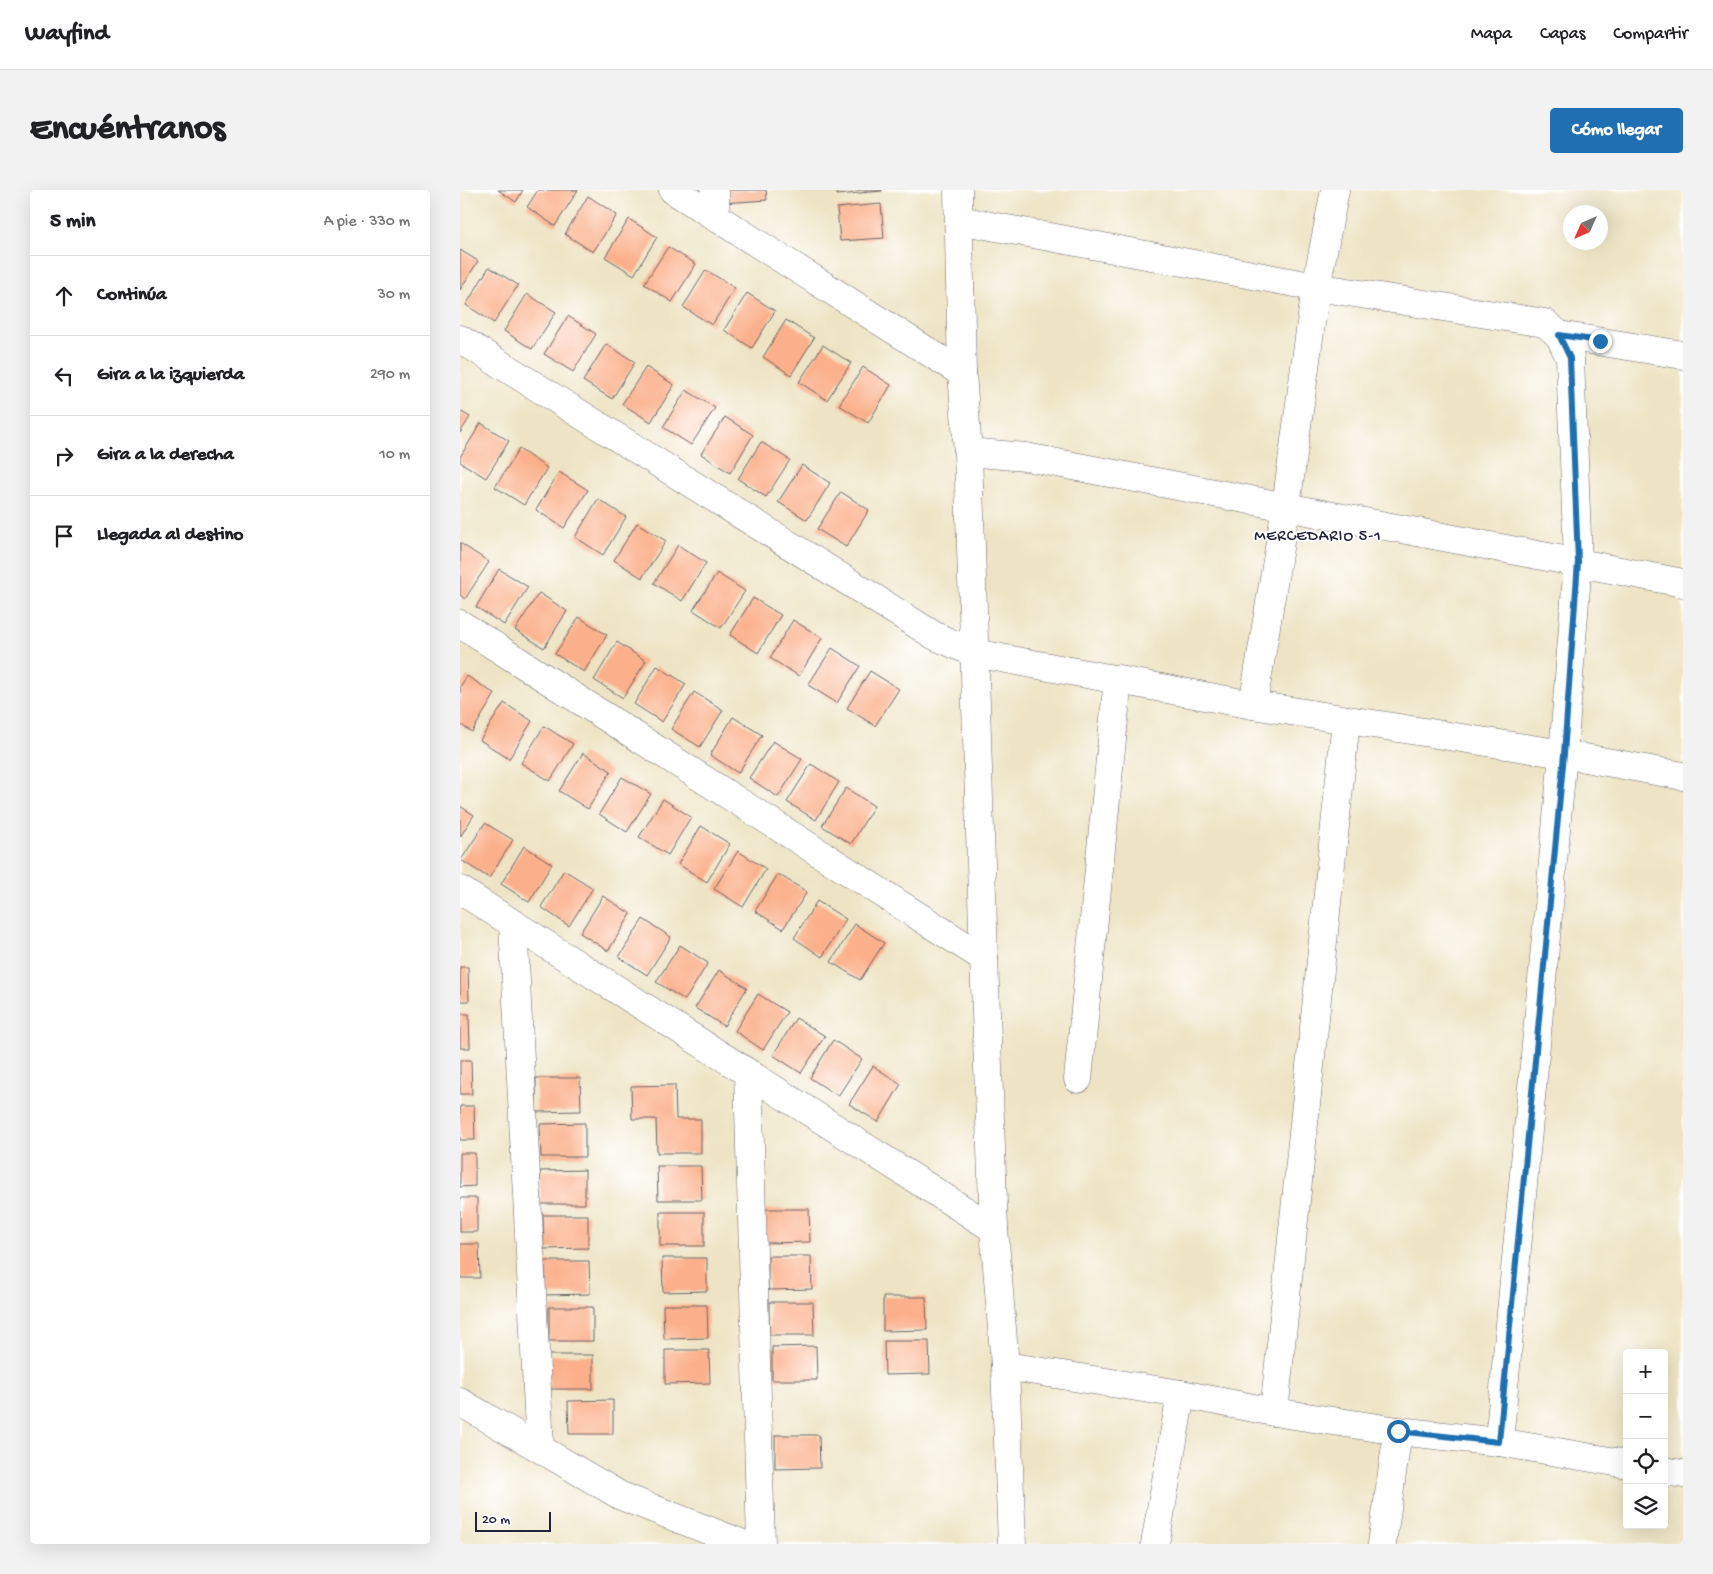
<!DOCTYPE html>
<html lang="es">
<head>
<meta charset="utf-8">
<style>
  body { margin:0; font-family:"Gochi Hand",sans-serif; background:#f2f2f2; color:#202124 }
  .controls { position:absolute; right:15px; bottom:15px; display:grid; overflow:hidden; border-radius:5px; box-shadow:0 5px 20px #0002 }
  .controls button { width:45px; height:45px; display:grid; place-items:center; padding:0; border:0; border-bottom:1px solid #e0e0e0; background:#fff; color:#202124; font:25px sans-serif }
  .compass { position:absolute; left:1103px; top:15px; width:45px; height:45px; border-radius:50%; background:#fff; box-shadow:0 5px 20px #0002; rotate:225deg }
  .scale { position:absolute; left:15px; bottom:12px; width:76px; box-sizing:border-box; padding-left:5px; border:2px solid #22223b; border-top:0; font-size:14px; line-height:18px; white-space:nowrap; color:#22223b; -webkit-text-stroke:4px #fff; paint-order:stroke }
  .stop { position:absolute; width:15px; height:15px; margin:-11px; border:4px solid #1f6fb2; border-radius:50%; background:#fff }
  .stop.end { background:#1f6fb2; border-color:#fff; box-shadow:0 1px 5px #0008 }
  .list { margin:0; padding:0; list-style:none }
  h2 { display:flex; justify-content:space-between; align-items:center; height:65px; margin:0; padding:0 20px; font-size:21px }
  h2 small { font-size:16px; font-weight:400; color:#757577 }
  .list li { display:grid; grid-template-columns:32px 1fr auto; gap:15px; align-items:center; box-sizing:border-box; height:80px; padding:0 20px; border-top:1px solid #e0e0e0 }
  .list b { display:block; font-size:19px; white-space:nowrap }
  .list em { font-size:16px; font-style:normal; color:#757577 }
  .icon { flex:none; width:28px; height:28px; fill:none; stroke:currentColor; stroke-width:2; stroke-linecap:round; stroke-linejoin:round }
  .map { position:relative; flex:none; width:1223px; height:1354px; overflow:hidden; border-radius:5px }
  header { display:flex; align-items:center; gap:30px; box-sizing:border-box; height:70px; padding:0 25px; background:#fff; border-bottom:1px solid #e0e0e0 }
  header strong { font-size:24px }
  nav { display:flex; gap:28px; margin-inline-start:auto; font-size:18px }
  .intro { display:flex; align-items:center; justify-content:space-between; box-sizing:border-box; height:120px; padding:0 30px }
  h1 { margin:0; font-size:35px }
  .button { padding:12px 22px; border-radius:5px; background:#1f6fb2; color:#fff; font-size:18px; font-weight:700 }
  main { display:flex; gap:30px; padding:0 30px }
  aside { flex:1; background:#fff; border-radius:5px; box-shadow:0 5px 20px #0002 }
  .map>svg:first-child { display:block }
  .building { fill:#fbb08b }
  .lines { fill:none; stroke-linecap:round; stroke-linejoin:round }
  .minor-casing { stroke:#69666b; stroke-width:29 }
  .minor { stroke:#fff; stroke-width:28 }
  .route { stroke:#1f6fb2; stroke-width:6 }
  .labels { text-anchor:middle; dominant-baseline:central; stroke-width:4; stroke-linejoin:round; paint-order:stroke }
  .neighbourhood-label { font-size:16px; letter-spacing:1px; fill:#22223b; stroke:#fff }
</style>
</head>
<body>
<header>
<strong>Wayfind</strong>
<nav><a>Mapa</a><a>Capas</a><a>Compartir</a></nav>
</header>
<div class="intro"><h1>Encuéntranos</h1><a class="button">Cómo llegar</a></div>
<main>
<aside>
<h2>5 min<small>A pie · 330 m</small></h2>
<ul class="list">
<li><svg class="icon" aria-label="ahead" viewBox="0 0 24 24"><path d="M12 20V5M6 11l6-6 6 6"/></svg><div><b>Continúa</b></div><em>30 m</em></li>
<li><svg class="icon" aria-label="left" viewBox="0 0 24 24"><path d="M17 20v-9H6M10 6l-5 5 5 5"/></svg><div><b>Gira a la izquierda</b></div><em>290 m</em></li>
<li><svg class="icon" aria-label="right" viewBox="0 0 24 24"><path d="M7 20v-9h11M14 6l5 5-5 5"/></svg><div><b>Gira a la derecha</b></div><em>10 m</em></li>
<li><svg class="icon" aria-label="arrive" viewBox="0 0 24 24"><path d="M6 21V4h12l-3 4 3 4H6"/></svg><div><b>Llegada al destino</b></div></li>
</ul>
</aside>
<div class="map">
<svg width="1223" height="1354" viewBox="0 0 1223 1354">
  <rect width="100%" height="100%" fill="#fff"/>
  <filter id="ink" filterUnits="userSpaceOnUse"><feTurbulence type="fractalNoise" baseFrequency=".02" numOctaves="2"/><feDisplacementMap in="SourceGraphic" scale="10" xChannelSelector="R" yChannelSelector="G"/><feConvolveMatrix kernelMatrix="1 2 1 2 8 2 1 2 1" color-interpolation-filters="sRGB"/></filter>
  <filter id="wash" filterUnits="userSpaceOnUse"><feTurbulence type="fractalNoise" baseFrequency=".0096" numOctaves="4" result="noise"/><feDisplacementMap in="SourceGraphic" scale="20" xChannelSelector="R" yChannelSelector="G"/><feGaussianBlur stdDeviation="1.12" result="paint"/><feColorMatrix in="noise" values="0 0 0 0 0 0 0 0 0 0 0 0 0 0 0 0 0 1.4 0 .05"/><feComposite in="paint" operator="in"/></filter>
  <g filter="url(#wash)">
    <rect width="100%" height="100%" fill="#eee4c5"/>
    <g id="blocks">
      <!-- building -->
      <g class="building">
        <path d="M38,0H63L56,12Z"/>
        <path d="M78,0H118L95,36L67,17Z"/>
        <path d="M261,0H306L307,10L262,13Z"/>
        <path d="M377,0H422V1L377,5Z"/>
        <path d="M128,6L157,25L133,62L105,44Z"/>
        <path d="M421,14L424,48L380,51L377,18Z"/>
        <path d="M169,29L197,47L174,85L145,67Z"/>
        <path d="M208,57L236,74L212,112L184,94Z"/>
        <path d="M0,60L18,71L0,100Z"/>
        <path d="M29,77L58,95L34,133L6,115Z"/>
        <path d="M246,80L275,98L252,135L223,117Z"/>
        <path d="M287,103L315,121L292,158L264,140Z"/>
        <path d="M67,104L96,122L72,159L44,141Z"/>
        <path d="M108,126L136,144L113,182L84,164Z"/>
        <path d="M326,130L354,148L331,185L303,167Z"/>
        <path d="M146,154L175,172L152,209L123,191Z"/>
        <path d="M363,155L391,173L367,210L339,192Z"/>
        <path d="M186,177L214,195L191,232L162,214Z"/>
        <path d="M403,177L431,195L408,233L379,215Z"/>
        <path d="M226,200L255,218L231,255L203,237Z"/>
        <path d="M0,221L10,227L0,243Z"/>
        <path d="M265,227L293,245L270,283L241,264Z"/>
        <path d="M21,233L49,251L26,288L0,272V267Z"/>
        <path d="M301,252L330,270L306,307L278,289Z"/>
        <path d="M59,259L87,278L64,315L35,297Z"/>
        <path d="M342,275L370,293L347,330L318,312Z"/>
        <path d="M99,282L128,300L104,338L76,320Z"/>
        <path d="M381,302L409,320L386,357L357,339Z"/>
        <path d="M138,309L166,327L143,365L115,347Z"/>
        <path d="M177,333L206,351L182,388L154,370Z"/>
        <path d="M0,353L29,372L5,409L0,405Z"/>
        <path d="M218,355L246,373L222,411L194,393Z"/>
        <path d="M39,379L68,397L44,435L16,417Z"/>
        <path d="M257,383L285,401L261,438L233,420Z"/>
        <path d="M79,403L107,421L84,458L55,440Z"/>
        <path d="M293,408L321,425L298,463L270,445Z"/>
        <path d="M119,427L147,445L124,482L95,464Z"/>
        <path d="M333,430L362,448L339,486L310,468Z"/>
        <path d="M157,452L186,471L163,508L134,490Z"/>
        <path d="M372,458L400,476L377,513L348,495Z"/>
        <path d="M197,476L226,494L202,532L174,514Z"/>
        <path d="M410,481L439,499L415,536L387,518Z"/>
        <path d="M7,486L35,504L12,542L0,534V497Z"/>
        <path d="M234,502L263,520L240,557L211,539Z"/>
        <path d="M44,513L72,531L49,569L20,550Z"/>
        <path d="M273,527L302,545L278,583L250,565Z"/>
        <path d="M84,536L113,554L90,591L61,573Z"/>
        <path d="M313,551L342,569L318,607L289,588Z"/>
        <path d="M123,563L151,581L128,619L99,601Z"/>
        <path d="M351,574L379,592L356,630L327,612Z"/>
        <path d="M162,587L191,604L167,642L139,624Z"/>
        <path d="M386,598L414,616L391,654L362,636Z"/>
        <path d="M203,609L231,627L208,665L179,647Z"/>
        <path d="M0,616L14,625L0,647Z"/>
        <path d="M25,633L53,650L29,688L1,670Z"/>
        <path d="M241,636L270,654L247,692L218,674Z"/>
        <path d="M64,656L92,674L69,712L41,694Z"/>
        <path d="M278,661L306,679L283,717L254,699Z"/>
        <path d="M104,680L133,698L109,736L81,717Z"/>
        <path d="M318,684L347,702L323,739L295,721Z"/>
        <path d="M143,706L171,724L148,761L120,743Z"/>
        <path d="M357,711L386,729L362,767L334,748Z"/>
        <path d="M183,729L211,747L187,785L159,767Z"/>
        <path d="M395,734L424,753L400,790L371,772Z"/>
        <path d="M220,755L248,773L225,810L196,792Z"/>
        <path d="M0,777H8L9,811H0Z"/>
        <path d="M259,780L287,798L264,836L235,818Z"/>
        <path d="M298,804L327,822L303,860L275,841Z"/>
        <path d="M0,824H9L10,858H0Z"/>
        <path d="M336,828L365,846L341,883L313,865Z"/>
        <path d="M373,850L402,869L378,906L350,888Z"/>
        <path d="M0,870H11L12,904H0Z"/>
        <path d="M413,876L441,894L418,932L389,914Z"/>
        <path d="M76,888H120L121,921L76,922Z"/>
        <path d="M215,895L216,929H241V963H197L196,929H172L171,896Z"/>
        <path d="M0,916H14L15,950H0Z"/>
        <path d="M125,933V967H81L80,934Z"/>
        <path d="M0,963H15V996L0,997Z"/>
        <path d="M197,976H241L242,1010H198Z"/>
        <path d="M125,980V1014H81L80,981Z"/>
        <rect x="0" y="1008" width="17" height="34"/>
        <path d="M305,1019H349L350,1052L305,1053Z"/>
        <rect x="200" y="1022" width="44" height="34"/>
        <path d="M83,1025H128V1058L84,1059Z"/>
        <path d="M0,1054H19L20,1088H0Z"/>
        <path d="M308,1066H351L352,1099L308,1100Z"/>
        <path d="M202,1068H247V1101L203,1102Z"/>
        <path d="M85,1071H129L130,1104L85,1105Z"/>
        <path d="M423,1107H466L467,1140L423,1141Z"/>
        <path d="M309,1112H353L354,1145H309Z"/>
        <path d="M203,1115H247L248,1148L204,1149Z"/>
        <rect x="89" y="1117" width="44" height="34"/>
        <path d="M424,1151H469L470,1184L425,1185Z"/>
        <path d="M356,1156L357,1190H312V1157Z"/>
        <path d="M205,1160H249L250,1193L205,1194Z"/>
        <rect x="89" y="1165" width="44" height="34"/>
        <path d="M153,1210V1244H109L108,1211Z"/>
        <path d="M315,1245H359L360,1278L315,1279Z"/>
      </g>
    </g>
  </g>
  <g filter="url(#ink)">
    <use href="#blocks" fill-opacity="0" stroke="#69666b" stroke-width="1"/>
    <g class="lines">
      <!-- minor casing -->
      <g class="minor-casing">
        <g id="minor">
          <path d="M213,0L502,183"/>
          <path d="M255,0L256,28"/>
          <path d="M498,0L502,183L508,262L524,768L534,1039L545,1176L552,1354"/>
          <path d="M499,30L856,97L1085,133L1099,145L1110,168L1118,372L1103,564L1039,1252"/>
          <path d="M1099,145L1223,165"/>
          <path d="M0,149L475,446L514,463L793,515L1103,564L1223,586"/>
          <path d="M508,262L566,267L1223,393"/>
          <path d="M0,434L524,768"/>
          <path d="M793,515L826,316L856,97L875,0"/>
          <path d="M0,700L534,1039"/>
          <path d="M53,733L80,1258"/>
          <path d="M288,883L301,1354"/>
          <path d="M618,889L658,489"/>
          <path d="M545,1176L721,1204L814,1222L938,1241L1039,1252L1167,1274"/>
          <path d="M0,1212L161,1306L283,1354"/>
          <path d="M814,1222L886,530"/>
          <path d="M1204,1281L1223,1284"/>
          <path d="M695,1354L721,1204"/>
          <path d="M922,1354L938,1241"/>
        </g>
      </g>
      <!-- minor -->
      <use href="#minor" class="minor"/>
    </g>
  </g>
  <g class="lines" filter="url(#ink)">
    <!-- route -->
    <path class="route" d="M938,1241L1039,1252L1104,564L1118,372L1110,168L1099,145L1140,151"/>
  </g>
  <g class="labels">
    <!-- neighbourhood labels -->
    <g class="neighbourhood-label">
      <text x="858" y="347">MERCEDARIO 5-1</text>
    </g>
  </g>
</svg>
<div class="controls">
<button>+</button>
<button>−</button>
<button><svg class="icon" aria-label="locate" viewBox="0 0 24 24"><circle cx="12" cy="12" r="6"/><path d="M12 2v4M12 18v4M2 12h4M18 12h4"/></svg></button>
<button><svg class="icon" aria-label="layers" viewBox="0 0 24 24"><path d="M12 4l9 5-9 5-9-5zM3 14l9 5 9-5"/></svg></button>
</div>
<svg class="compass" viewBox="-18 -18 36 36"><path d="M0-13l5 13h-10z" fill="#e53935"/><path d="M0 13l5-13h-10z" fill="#757577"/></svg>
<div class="scale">20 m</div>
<div class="stop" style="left:938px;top:1241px"></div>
<div class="stop end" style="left:1140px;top:151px"></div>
</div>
</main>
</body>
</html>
